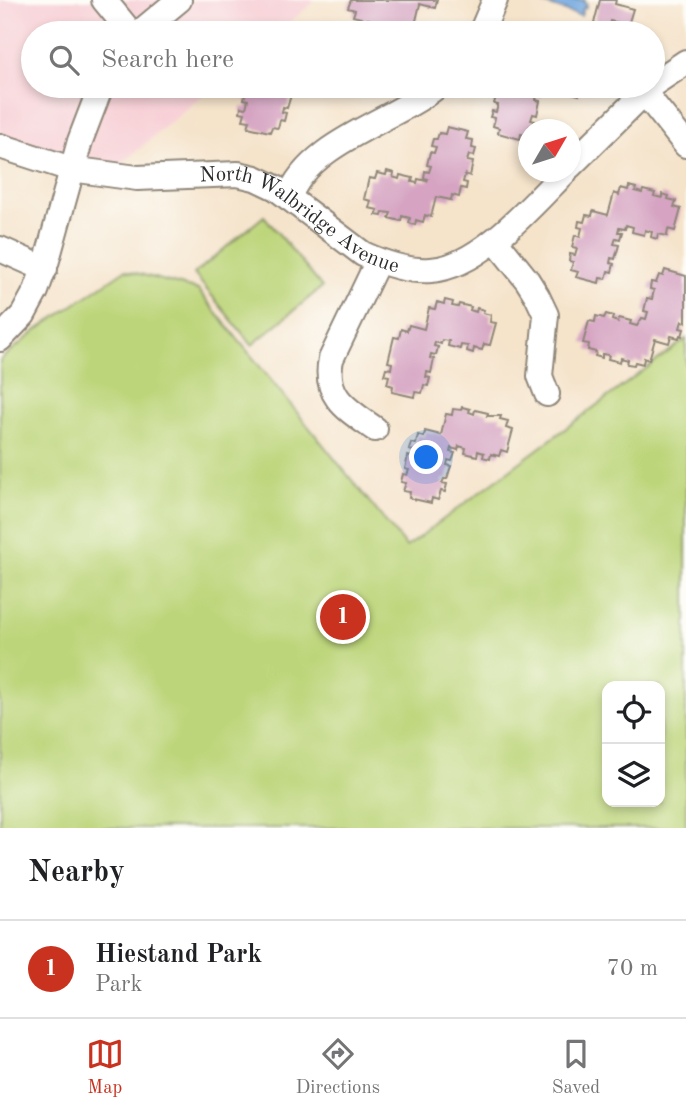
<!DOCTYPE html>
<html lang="en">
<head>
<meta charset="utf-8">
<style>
  body { margin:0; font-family:"Old Standard TT",serif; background:#f6f6f6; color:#202124 }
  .controls { position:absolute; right:21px; bottom:21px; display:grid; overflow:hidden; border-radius:14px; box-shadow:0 4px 10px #0003 }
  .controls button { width:63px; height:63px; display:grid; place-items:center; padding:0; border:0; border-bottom:2px solid #e0e0e0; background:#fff; color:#202124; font:35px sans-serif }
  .compass { position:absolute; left:518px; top:119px; width:63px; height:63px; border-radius:50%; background:#fff; box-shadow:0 4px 10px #0003; rotate:51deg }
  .you { position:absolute; left:427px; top:458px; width:24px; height:24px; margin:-18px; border:5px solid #fff; border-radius:50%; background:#1a73e8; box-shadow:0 0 0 10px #1a73e833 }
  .badge { display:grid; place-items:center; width:46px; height:46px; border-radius:50%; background:#c8321e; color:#fff; font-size:23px; font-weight:700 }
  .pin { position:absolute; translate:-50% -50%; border:4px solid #fff; box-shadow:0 2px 7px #0006 }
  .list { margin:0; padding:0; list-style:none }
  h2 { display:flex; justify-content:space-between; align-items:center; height:91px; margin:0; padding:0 28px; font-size:30px }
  h2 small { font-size:23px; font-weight:400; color:#757577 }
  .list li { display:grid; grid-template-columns:46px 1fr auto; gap:21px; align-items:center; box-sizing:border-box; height:98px; padding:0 28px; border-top:2px solid #e0e0e0 }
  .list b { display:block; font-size:26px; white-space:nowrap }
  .list p { margin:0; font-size:23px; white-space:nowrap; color:#757577 }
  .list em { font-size:23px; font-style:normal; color:#757577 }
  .icon { flex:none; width:38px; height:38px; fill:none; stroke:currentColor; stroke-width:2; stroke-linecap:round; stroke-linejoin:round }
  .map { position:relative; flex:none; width:686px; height:828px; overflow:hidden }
  .search { position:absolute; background:#fff; box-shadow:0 4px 10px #0003; left:21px; right:21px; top:21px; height:77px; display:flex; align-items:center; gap:18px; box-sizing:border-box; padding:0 24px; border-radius:38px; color:#757577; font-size:26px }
  .sheet { height:189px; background:#fff }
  nav { display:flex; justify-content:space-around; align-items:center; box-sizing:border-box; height:98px; border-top:2px solid #e0e0e0; background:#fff; font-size:19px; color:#757577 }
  nav a { display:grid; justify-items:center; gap:4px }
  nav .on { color:#c8321e }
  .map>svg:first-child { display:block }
  .built { fill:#f7cfd5 }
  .green { fill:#bdd57a; stroke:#748052; stroke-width:2; fill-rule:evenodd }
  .water { fill:#70a6de; stroke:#4e6884; stroke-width:2 }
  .building { fill:#d6a4c2 }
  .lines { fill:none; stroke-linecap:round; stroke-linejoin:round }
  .minor-casing { stroke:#90877a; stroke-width:28 }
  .minor { stroke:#fff; stroke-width:24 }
  .labels { text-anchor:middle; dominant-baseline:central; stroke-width:5; stroke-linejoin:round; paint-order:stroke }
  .street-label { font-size:21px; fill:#2b2b2b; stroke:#fdfcf7 }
</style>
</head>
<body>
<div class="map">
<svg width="686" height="828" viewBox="0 0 686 828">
  <rect width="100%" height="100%" fill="#fdfcf7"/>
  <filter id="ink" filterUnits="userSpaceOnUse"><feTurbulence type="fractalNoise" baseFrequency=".0143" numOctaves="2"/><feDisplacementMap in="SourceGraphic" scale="14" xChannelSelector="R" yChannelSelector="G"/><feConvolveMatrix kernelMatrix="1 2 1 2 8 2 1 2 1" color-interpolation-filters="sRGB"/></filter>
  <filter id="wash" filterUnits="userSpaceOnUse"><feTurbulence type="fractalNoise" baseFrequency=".00686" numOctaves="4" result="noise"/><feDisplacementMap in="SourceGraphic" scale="28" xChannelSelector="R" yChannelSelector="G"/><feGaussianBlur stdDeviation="1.57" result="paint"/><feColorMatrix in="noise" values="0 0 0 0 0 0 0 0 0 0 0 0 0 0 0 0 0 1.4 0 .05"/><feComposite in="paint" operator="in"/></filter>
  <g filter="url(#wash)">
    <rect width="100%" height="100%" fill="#f5e3ca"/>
    <!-- built -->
    <path class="built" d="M0,0H316L277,33H33V86H214L109,174L0,146Z"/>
    <!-- green -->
    <g class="green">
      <path d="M264,216L322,287L252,345L194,274Z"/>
      <path d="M125,270L198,290L406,547L686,339V828H0V360L37,330ZM607,686H660V802H607Z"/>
    </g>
    <!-- water -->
    <path class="water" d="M545,0H585L584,3L587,4L586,8H583L581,16L544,4Z"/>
    <g id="blocks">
      <!-- building -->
      <g class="building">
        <path d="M351,0H437L435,8L420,4L415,25L409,23L408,29L400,27L399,31L392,29L393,25L386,24L385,28L374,25L375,21L368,19L367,23L360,21L361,18L353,16L355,10L348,8Z"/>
        <path d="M600,0H616L615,4L633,9L628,25L610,21L608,31L593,27Z"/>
        <path d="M247,86H293L292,90L287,89L286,93L291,95L287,108L283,107L282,112L286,113L284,121L280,120L278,128L272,127L270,132L248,127L250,121L243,120L245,113L240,112L241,107L246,108L248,100L244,99Z"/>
        <path d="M503,86H540L544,88L542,97L537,95L536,100L540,101L537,115L533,114L531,120L535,121L534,128L530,127L528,135L521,134L520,139L498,133L499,128L493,126L495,118L490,117L492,111L496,112L498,105L494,104L497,92L502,93Z"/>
        <path d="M568,86H590L588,92L580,90L579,95L572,93L574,88Z"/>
        <path d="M447,127L468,132L466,139L473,140L472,148L476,149L474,156L469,155L467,161L473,162L470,176L465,174L463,182L467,183L466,189L461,188L459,197L452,195L451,200L436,197L431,217L425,215L423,222L416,220L415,225L409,223L410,218L402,216L401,221L389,218L391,213L383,212L382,216L376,215L378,210L369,208L371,201L364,199L369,178L375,179L377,173L386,175L387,171L394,173L393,177L399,179L400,175L413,178L412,182L417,183L418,179L427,181L428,179L424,178L425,171L429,172L431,166L427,165L430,152L434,153L436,147L431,146L433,139H437L439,133L445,134Z"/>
        <path d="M629,186L636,188L635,191L642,193L643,190L655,193L654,196L662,198V194L669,196L668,199L676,201L674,207L681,209L675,231L668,229L667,236L658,234L657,239L651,237L652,232L645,230L644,235L632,232L633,227L626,225L625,229L619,228L618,232H622L620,239L616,238L614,244L619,245L615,259L611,258L610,263L614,264L612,272L608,271L606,279L600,278L599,283L576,277L578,272L571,270L573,262L569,261L570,254L575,255L577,248L572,247L575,235L580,237L582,228L578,227L579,221L584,222L586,215L592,216L593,211L608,215L614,193L619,195L621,188L628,190Z"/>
        <path d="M665,270L686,276V322L682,321L680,328L684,329L682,336L680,335L679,338L671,336L669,343L655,339L649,360L644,358L643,364L635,362L634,365L627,364L628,360L621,358L620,362L608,359L609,355L602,354V358L595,356L596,352L588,350L589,344L583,343L589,321L595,322L596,316L604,318L606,314L613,316L612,320L618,322L619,318L631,321L630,324L637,326L642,318L646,319L648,312L644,311L647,298L652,299L654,290L650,289L651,282L656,283L659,275L663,276Z"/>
        <path d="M445,300L453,302L452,306L458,307L459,304L471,307L470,310L476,312L477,308L484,310L483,313L491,315L490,322L496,323L490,345L484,344L482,350L474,348L473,353L467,351L468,346L461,345L460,349L448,346L449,341L442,340L441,344L435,342L434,346L438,347L436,355L431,354L430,358L434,359L431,373L427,372L426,377L430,378L428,386L424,385L422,393L415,392L414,397L392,392L393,386L387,384L389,376L384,375L386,368L391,369L392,363L388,362L394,337L399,338L401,329L407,331L409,325L424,329L429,308L435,309L437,302L444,304Z"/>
        <path d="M462,407L470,409L469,412L474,414L475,410L488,413L487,416H501L500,419L508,421L506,428L513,430L507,452L501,450L499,456L491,454L490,459L483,457L484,453L478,451L477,456L465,453L466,448L459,446L458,450L451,448L450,452L455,453L452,461L448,460L447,465L451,466L447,479H444L442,483L447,484L445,492L441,491L438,500L432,498L431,503L409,498L410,492L403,491L406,483L401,482L403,474L407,475L409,470L405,469L408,456L412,457L414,451L409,450L411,443L416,444L418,435L424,437L425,431L441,435L446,414L452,415L453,409L461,410Z"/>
      </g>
    </g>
  </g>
  <g filter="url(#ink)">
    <use href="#blocks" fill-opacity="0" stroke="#90877a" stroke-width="2"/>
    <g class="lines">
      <!-- minor casing -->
      <g class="minor-casing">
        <g id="minor">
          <path d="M104,0L131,33"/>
          <path d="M139,33L179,0"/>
          <path d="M481,33L495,0"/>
          <path d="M653,84L686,62"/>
          <path d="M644,92L686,145"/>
          <path id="s1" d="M0,146L71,169L137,178L238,174L255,178L276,188L363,254C383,263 408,272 431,270C480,267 533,204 565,172"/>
          <path d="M570,166L651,86"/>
          <path d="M289,198C308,142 395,121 437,86"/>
          <path d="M495,240L527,280L537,296L546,315L540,376L547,394"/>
          <path d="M0,249L45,269"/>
          <path d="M0,339L23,315L36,291L47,260L80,141L101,86"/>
          <path d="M375,429C348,410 323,397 331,359L378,261"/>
        </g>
      </g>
      <!-- minor -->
      <use href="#minor" class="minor"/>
    </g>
  </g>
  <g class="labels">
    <!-- street labels -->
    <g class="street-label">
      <text stroke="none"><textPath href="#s1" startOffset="317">North Walbridge Avenue</textPath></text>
    </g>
  </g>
</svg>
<div class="controls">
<button><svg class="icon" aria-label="locate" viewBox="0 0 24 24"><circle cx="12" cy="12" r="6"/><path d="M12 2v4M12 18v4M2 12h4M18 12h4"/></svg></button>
<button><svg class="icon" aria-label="layers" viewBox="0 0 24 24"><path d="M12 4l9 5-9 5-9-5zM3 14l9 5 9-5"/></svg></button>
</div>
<svg class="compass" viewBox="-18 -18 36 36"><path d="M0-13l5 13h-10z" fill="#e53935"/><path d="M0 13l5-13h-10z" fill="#757577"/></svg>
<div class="you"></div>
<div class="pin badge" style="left:343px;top:617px">1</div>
<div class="search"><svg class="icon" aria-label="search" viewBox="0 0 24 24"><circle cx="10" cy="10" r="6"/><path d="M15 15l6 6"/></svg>Search here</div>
</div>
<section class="sheet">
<h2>Nearby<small></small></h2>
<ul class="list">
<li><span class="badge">1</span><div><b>Hiestand Park</b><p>Park</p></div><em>70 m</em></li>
</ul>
</section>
<nav>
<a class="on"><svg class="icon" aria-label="map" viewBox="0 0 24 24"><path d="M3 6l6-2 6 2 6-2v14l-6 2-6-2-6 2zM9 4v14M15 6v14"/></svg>Map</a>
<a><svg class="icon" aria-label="directions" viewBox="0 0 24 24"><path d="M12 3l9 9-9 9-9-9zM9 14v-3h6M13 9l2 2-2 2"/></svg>Directions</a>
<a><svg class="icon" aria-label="saved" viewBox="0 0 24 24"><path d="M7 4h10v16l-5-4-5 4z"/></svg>Saved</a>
</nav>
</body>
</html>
